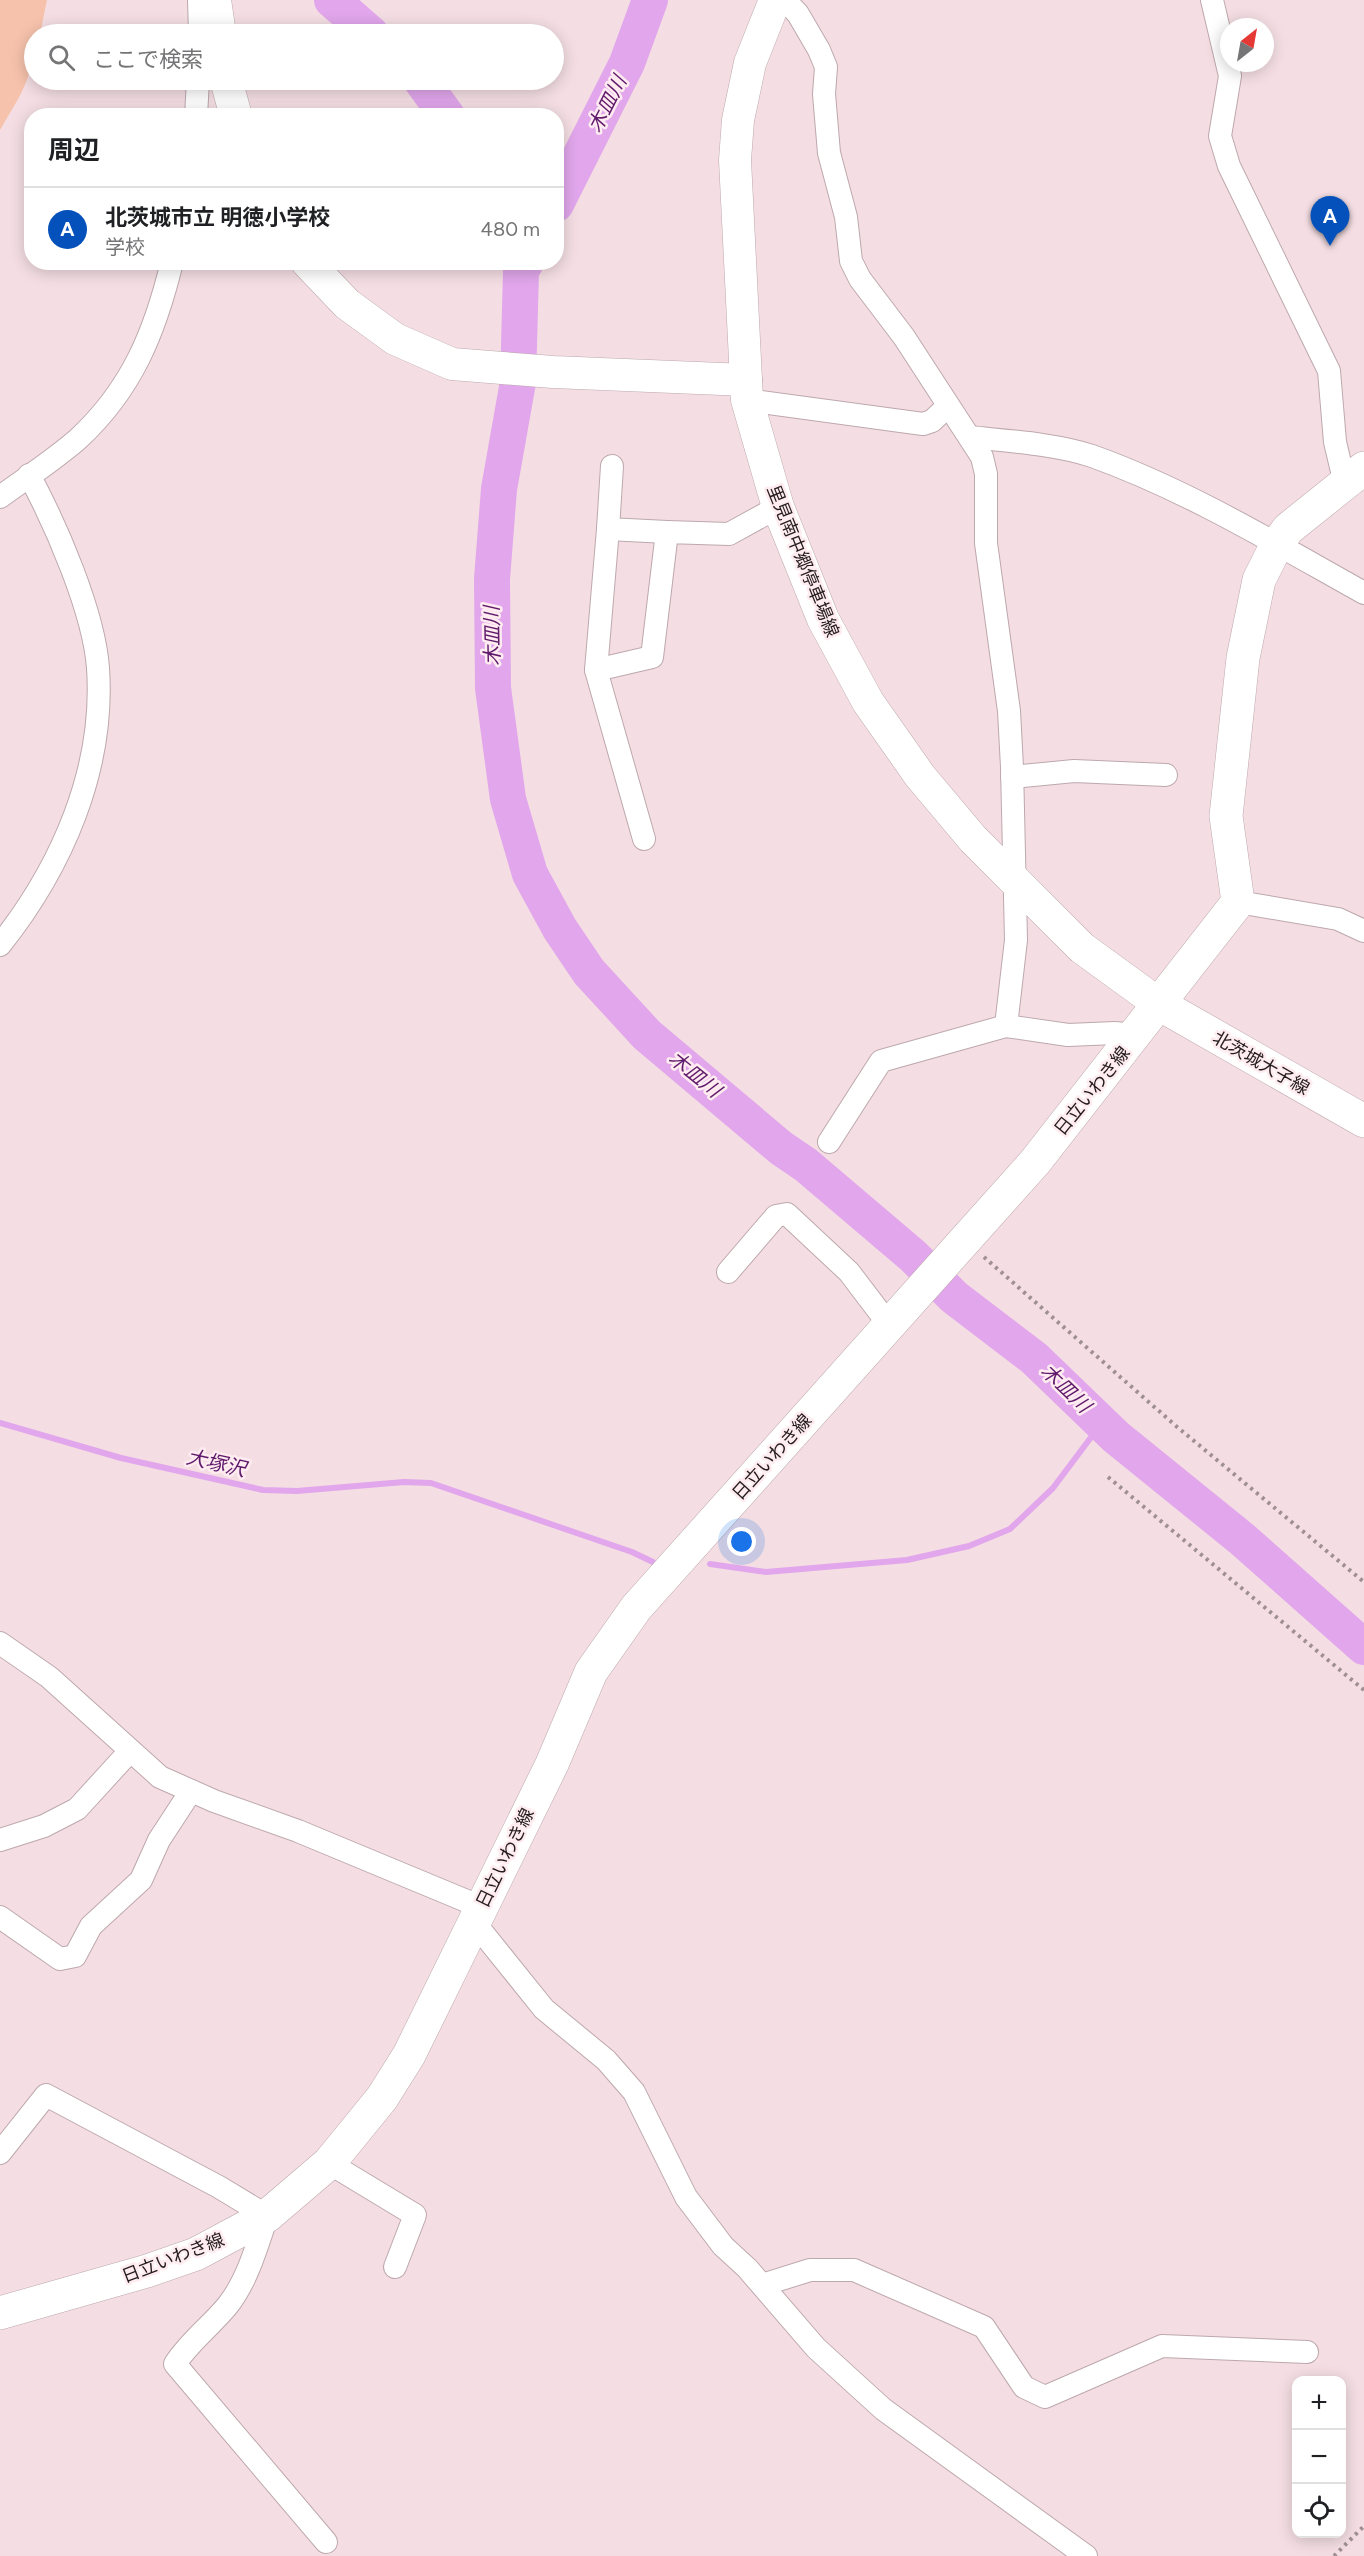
<!DOCTYPE html>
<html lang="ja">
<head>
<meta charset="utf-8">
<style>
  body { margin:0; font-family:Figtree,"Noto Sans JP",sans-serif; background:#f6f6f6; color:#202124 }
  .controls { position:absolute; right:18px; bottom:18px; display:grid; overflow:hidden; border-radius:12px; box-shadow:0 3px 15px #0003 }
  .controls button { width:54px; height:54px; display:grid; place-items:center; padding:0; border:0; border-bottom:2px solid #e0e0e0; background:#fff; color:#202124; font:30px sans-serif }
  .compass { position:absolute; left:1220px; top:18px; width:54px; height:54px; border-radius:50%; background:#fff; box-shadow:0 3px 15px #0003; rotate:31deg }
  .you { position:absolute; left:742px; top:1542px; width:21px; height:21px; margin:-15px; border:4px solid #fff; border-radius:50%; background:#1a73e8; box-shadow:0 0 0 9px #1a73e833 }
  .badge { display:grid; place-items:center; width:39px; height:39px; border-radius:50%; background:#0551bb; color:#fff; font-size:20px; font-weight:700 }
  .pin { position:absolute; translate:-50% -50px; filter:drop-shadow(0 2px 3px #0008) }
  .pin::after { content:''; position:absolute; top:32px; width:21px; height:18px; background:inherit; clip-path:polygon(0 0,100% 0,50% 100%) }
  .list { margin:0; padding:0; list-style:none }
  h2 { display:flex; justify-content:space-between; align-items:center; height:78px; margin:0; padding:0 24px; font-size:26px }
  h2 small { font-size:20px; font-weight:400; color:#757577 }
  .list li { display:grid; grid-template-columns:39px 1fr auto; gap:18px; align-items:center; box-sizing:border-box; height:84px; padding:0 24px; border-top:2px solid #e0e0e0 }
  .list b { display:block; font-size:22px; white-space:nowrap }
  .list p { margin:0; font-size:20px; white-space:nowrap; color:#757577 }
  .list em { font-size:20px; font-style:normal; color:#757577 }
  .icon { flex:none; width:33px; height:33px; fill:none; stroke:currentColor; stroke-width:2; stroke-linecap:round; stroke-linejoin:round }
  .map { position:relative; flex:none; width:1364px; height:2556px; overflow:hidden }
  .search { position:absolute; background:#fff; box-shadow:0 3px 15px #0003; left:24px; top:24px; width:540px; height:66px; display:flex; align-items:center; gap:15px; box-sizing:border-box; padding:0 21px; border-radius:33px; color:#757577; font-size:22px }
  .panel { position:absolute; background:#fff; box-shadow:0 3px 15px #0003; left:24px; top:108px; width:540px; height:162px; border-radius:24px }
  .map>svg:first-child { display:block }
  .green { fill:#f6c2ac }
  .lines { fill:none; stroke-linecap:round; stroke-linejoin:round }
  .stream { stroke:#e1a6eb; stroke-width:6 }
  .river { stroke:#e1a6eb; stroke-width:36 }
  .street-casing { stroke:#bda8ad; stroke-width:24 }
  .secondary-casing { stroke:#bda8ad; stroke-width:33 }
  .primary-casing { stroke:#bda8ad; stroke-width:34 }
  .path { stroke:#9f8f93; stroke-width:4; stroke-dasharray:3 4.5; stroke-linecap:butt }
  .street { stroke:#fff; stroke-width:22 }
  .secondary { stroke:#fff; stroke-width:32 }
  .primary { stroke:#fff; stroke-width:33 }
  .labels { text-anchor:middle; dominant-baseline:central; stroke-width:5; stroke-linejoin:round; paint-order:stroke }
  .street-label { font-size:18px; fill:#231b1d; stroke:#feecf0 }
  .water-label { font-size:20px; font-style:italic; fill:#601a6c; stroke:#feecf0 }
</style>
</head>
<body>
<div class="map">
<svg width="1364" height="2556" viewBox="0 0 1364 2556">
  <rect width="100%" height="100%" fill="#f4dee3"/>
  <!-- green -->
  <path class="green" d="M0,0H47L40,34H34C34,78 21,94 0,130Z"/>
  <g class="lines">
    <!-- stream -->
    <g class="stream">
      <path d="M0,1423L121,1458L263,1490L297,1491L404,1482L431,1483L632,1552L653,1562"/>
      <path d="M710,1564L766,1572L907,1560L969,1546L1010,1529L1053,1488L1101,1424"/>
    </g>
    <!-- river -->
    <g class="river">
      <path d="M332,0L371,34"/>
      <path d="M421,80L447,116"/>
      <path d="M556,204L627,63L650,0"/>
      <path d="M526,262L521,271L518,382L499,489L492,579L493,688L508,799L530,874L560,929L589,972L647,1035L781,1148L806,1165L913,1256L954,1297L1034,1358L1116,1437L1242,1539L1364,1647"/>
    </g>
    <!-- street casing -->
    <g class="street-casing">
      <g id="street">
        <path d="M199,0L200,34"/>
        <path d="M785,0L798,14L819,50L826,67L824,94L829,153L846,217L851,261L860,279L904,337L982,457L986,474V543L1009,711L1012,767L1016,940L1006,1026"/>
        <path d="M1212,0L1230,76L1220,136L1229,166L1329,371L1335,442L1345,484"/>
        <path d="M196,116L198,80"/>
        <path d="M747,400L923,424L932,421L948,406"/>
        <path d="M970,437C1007,441 1057,444 1092,456C1187,490 1276,544 1364,593"/>
        <path d="M612,466L608,529L667,532"/>
        <path d="M0,497C26,478 54,460 78,439C132,389 155,332 172,262"/>
        <path d="M596,670L608,529"/>
        <path d="M1012,777L1074,771L1166,775"/>
        <path d="M644,839L596,670L652,657L667,532L729,534L778,507"/>
        <path d="M1238,902L1338,919L1364,931"/>
        <path d="M0,945C62,867 105,769 98,668C94,612 56,525 29,475"/>
        <path d="M829,1142L881,1061L1006,1026L1068,1035L1115,1033L1137,1035"/>
        <path d="M728,1272L776,1216L787,1214L849,1272L890,1326"/>
        <path d="M0,1643L49,1677L160,1777L214,1801L298,1831L481,1907"/>
        <path d="M0,1840L44,1826L77,1809L130,1751"/>
        <path d="M0,1917L60,1959L75,1956L91,1926L141,1880L159,1840L191,1791"/>
        <path d="M474,1922L544,2009L606,2060L634,2092L686,2197L723,2246L747,2268L816,2348L883,2409L1086,2556"/>
        <path d="M0,2153L46,2095L219,2187L267,2216C257,2246 247,2281 228,2305C211,2326 190,2341 175,2364L326,2542"/>
        <path d="M329,2163L415,2215L395,2267"/>
        <path d="M762,2285L810,2270H854L984,2327L1024,2387L1045,2397L1162,2346L1307,2352"/>
      </g>
    </g>
    <!-- secondary casing -->
    <g class="secondary-casing">
      <g id="secondary">
        <path d="M215,0L220,34"/>
        <path d="M775,0L750,63L738,120L735,160L747,400L778,507L823,619L868,702L920,776L973,839L1082,948L1159,1004"/>
        <path d="M226,80L236,116"/>
        <path d="M307,262L347,304L395,339L452,364L553,372L746,380"/>
      </g>
    </g>
    <!-- primary casing -->
    <g class="primary-casing">
      <g id="primary">
        <path d="M1159,1004L1364,1121"/>
        <path d="M0,2313L147,2271L196,2254L267,2216L329,2163L382,2098L409,2055L552,1764L591,1672L636,1608L1035,1162L1238,902L1226,816L1243,658L1259,580L1277,544L1288,529L1364,468"/>
      </g>
    </g>
    <!-- path -->
    <g class="path">
      <path d="M984,1257L1176,1426L1364,1582"/>
      <path d="M1108,1477L1364,1690"/>
      <path d="M1334,2556L1364,2526"/>
    </g>
    <!-- street -->
    <use href="#street" class="street"/>
    <!-- secondary -->
    <use href="#secondary" class="secondary"/>
    <!-- primary -->
    <use href="#primary" class="primary"/>
  </g>
  <g class="labels">
    <!-- street labels -->
    <g class="street-label">
      <text transform="translate(803 561) rotate(68)">里見南中郷停車場線</text>
      <text transform="translate(1261 1063) rotate(30)">北茨城大子線</text>
      <text transform="translate(1092 1091) rotate(-51)">日立いわき線</text>
      <text transform="translate(772 1457) rotate(-48)">日立いわき線</text>
      <text transform="translate(505 1858) rotate(-64)">日立いわき線</text>
      <text transform="translate(173 2258) rotate(-21)">日立いわき線</text>
    </g>
    <!-- water labels -->
    <g class="water-label">
      <text transform="translate(607 104) rotate(-63)">木皿川</text>
      <text transform="translate(492 636) rotate(-91)">木皿川</text>
      <text transform="translate(695 1074) rotate(39)">木皿川</text>
      <text transform="translate(1066 1388) rotate(44)">木皿川</text>
      <text transform="translate(216 1463) rotate(13)">大塚沢</text>
    </g>
  </g>
</svg>
<div class="controls">
<button>+</button>
<button>−</button>
<button><svg class="icon" aria-label="locate" viewBox="0 0 24 24"><circle cx="12" cy="12" r="6"/><path d="M12 2v4M12 18v4M2 12h4M18 12h4"/></svg></button>
</div>
<svg class="compass" viewBox="-18 -18 36 36"><path d="M0-13l5 13h-10z" fill="#e53935"/><path d="M0 13l5-13h-10z" fill="#757577"/></svg>
<div class="you"></div>
<div class="pin badge" style="left:1330px;top:246px">A</div>
<div class="search"><svg class="icon" aria-label="search" viewBox="0 0 24 24"><circle cx="10" cy="10" r="6"/><path d="M15 15l6 6"/></svg>ここで検索</div>
<section class="panel">
<h2>周辺<small></small></h2>
<ul class="list">
<li><span class="badge">A</span><div><b>北茨城市立 明徳小学校</b><p>学校</p></div><em>480 m</em></li>
</ul>
</section>
</div>
</body>
</html>
